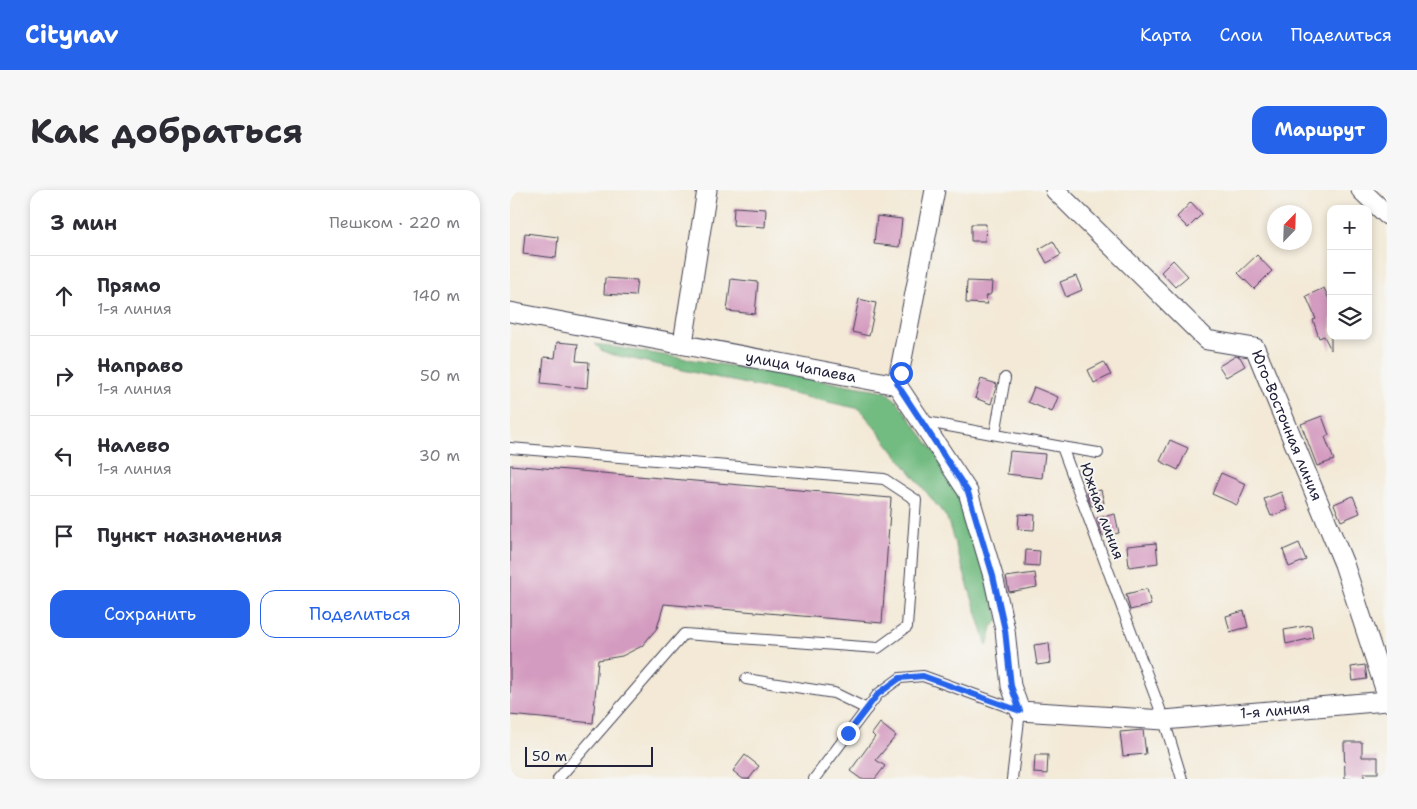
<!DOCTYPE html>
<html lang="ru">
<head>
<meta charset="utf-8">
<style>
  body { margin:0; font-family:"Shantell Sans",sans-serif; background:#f7f7f7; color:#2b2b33 }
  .controls { position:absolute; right:15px; top:15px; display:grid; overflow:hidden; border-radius:10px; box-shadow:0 2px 8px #0003 }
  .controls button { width:45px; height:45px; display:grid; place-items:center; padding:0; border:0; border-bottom:1px solid #e1e1e2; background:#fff; color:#2b2b33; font:25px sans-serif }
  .compass { position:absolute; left:757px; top:15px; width:45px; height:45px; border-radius:50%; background:#fff; box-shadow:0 2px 8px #0003; rotate:23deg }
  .scale { position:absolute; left:15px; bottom:12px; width:128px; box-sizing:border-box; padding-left:5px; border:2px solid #22223b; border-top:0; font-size:14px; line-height:18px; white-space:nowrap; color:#22223b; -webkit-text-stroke:4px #f6f6f2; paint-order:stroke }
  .stop { position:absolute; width:15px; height:15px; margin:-11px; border:4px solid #2563eb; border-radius:50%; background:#fff }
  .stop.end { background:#2563eb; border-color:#fff; box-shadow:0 1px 5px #0008 }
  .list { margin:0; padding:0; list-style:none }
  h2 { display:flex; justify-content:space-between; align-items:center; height:65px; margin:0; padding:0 20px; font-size:21px }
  h2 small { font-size:16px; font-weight:400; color:#7c7c81 }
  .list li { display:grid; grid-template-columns:32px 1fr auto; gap:15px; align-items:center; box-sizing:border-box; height:80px; padding:0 20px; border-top:1px solid #e1e1e2 }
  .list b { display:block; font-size:19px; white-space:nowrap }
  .list p { margin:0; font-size:16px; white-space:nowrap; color:#7c7c81 }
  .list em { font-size:16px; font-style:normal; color:#7c7c81 }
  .actions { display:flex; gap:10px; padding:15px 20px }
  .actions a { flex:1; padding:11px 0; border:1px solid #2563eb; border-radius:15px; text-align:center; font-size:18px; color:#2563eb }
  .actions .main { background:#2563eb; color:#fff }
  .icon { flex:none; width:28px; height:28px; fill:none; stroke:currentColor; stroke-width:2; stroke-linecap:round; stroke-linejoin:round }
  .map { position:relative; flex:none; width:877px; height:589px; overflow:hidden; border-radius:15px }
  header { display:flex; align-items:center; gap:30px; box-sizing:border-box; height:70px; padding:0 25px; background:#2563eb; color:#fff }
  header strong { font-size:24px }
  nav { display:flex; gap:28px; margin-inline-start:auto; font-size:18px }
  .intro { display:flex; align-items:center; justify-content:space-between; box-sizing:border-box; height:120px; padding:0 30px }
  h1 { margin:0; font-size:35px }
  .button { padding:12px 22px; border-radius:15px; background:#2563eb; color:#fff; font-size:18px; font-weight:700 }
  main { display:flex; gap:30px; padding:0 30px }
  aside { flex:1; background:#fff; border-radius:15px; box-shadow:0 2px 8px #0003 }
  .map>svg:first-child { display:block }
  .forest { fill:#72bb81; stroke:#4a6e5e }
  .building { fill:#d49bc0 }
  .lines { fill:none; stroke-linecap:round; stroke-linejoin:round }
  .service-casing { stroke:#414052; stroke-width:12 }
  .minor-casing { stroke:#414052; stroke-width:21 }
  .service { stroke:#fff; stroke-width:10 }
  .minor { stroke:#fff; stroke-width:19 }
  .route { stroke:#2563eb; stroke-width:6 }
  .labels { text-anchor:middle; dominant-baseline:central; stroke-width:4; stroke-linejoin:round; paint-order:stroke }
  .street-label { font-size:15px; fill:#22223b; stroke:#f6f6f2 }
</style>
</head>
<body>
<header>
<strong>Citynav</strong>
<nav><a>Карта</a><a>Слои</a><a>Поделиться</a></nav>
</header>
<div class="intro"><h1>Как добраться</h1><a class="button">Маршрут</a></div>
<main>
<aside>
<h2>3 мин<small>Пешком · 220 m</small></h2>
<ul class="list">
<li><svg class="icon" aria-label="ahead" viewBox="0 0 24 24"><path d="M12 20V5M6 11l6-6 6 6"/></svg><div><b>Прямо</b><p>1-я линия</p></div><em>140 m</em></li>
<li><svg class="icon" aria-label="right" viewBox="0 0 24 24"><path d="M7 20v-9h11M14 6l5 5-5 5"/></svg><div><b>Направо</b><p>1-я линия</p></div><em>50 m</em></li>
<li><svg class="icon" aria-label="left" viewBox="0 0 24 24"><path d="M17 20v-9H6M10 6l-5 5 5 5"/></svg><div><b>Налево</b><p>1-я линия</p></div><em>30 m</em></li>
<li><svg class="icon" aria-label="arrive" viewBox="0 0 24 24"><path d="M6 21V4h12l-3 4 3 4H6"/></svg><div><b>Пункт назначения</b></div></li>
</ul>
<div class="actions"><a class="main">Сохранить</a><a>Поделиться</a></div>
</aside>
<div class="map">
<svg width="877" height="589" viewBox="0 0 877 589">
  <rect width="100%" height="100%" fill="#f6f6f2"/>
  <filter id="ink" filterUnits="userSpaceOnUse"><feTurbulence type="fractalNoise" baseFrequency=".02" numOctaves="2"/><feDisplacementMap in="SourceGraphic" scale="10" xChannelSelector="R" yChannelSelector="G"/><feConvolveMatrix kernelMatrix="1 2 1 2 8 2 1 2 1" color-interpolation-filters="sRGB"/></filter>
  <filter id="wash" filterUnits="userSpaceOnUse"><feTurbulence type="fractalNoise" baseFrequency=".0096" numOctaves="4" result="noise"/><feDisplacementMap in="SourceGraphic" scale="20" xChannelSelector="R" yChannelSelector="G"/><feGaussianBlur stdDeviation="1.12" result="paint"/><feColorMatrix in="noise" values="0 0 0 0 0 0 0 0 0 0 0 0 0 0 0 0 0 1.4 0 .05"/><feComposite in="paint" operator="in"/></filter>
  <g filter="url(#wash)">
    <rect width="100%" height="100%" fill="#f3e9d6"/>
    <!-- forest -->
    <path class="forest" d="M85,154L375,201L387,211L454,302L489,430L482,437L477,456L437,328L350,219L100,164L91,160Z"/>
    <g id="blocks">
      <!-- building -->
      <g class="building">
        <path d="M681,12L692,24L678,38L667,27Z"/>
        <path d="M224,17L256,19L255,37L223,35Z"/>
        <path d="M367,26L392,29L389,57L364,54Z"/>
        <path d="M461,34H476L475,51H461Z"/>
        <path d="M15,43L48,47L46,68L13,64Z"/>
        <path d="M543,51L551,65L537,73L529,59Z"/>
        <path d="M747,65L762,81L744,99L728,83Z"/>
        <path d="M663,70L678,86L665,97L651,82Z"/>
        <path d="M566,86L572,100L556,107L550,92Z"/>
        <path d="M95,88L127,90L125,106L94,104Z"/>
        <path d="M221,89L248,92L245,124L217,121Z"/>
        <path d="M457,91L482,92L481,104L475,107L478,114L456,113Z"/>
        <path d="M814,98L821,114V160L814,146L809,148L803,130L806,129L796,106Z"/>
        <path d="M349,109L366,113L359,146L342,142Z"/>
        <path d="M47,152L68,154L66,171L79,172L77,198L31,193L34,167L45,168Z"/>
        <path d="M726,166L730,167L735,176L716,187L709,176Z"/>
        <path d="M594,172L601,185L584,193L578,180Z"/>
        <path d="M471,189L487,194L481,214L465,208Z"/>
        <path d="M524,197L548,207L542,222L518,212Z"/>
        <path d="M812,226L819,245L815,247L824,270L807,276L791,234Z"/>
        <path d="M660,250L678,258L668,280L650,271Z"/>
        <path d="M500,261L535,264L532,288L497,284Z"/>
        <path d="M0,275L381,308L372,433L154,414L147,438L132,456L112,466L88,470L83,533L0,525Z"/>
        <path d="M711,283L736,294L727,315L702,304Z"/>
        <path d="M591,300L594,313L581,316L577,303Z"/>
        <path d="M771,302L778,320L761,326L754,309Z"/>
        <path d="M843,306L850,323L831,331L824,314Z"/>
        <path d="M509,324L525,325L524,340L508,339Z"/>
        <path d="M605,324L609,343L592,346L587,328Z"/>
        <path d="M646,353L648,373L619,377L617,356Z"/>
        <path d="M789,353L796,370L779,377L773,360Z"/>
        <path d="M516,360L530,361L529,376L515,375Z"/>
        <path d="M525,383L527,397L499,402L496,387Z"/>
        <path d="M637,399L641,415L620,420L616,404Z"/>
        <path d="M734,421L738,437L720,442L716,426Z"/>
        <path d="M801,435L803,448L776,454L774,440Z"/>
        <path d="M539,453L541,473L527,475L524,455Z"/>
        <path d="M855,475L857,489L843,491L841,477Z"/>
        <path d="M370,533L386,546L366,570L375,576L365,589H351L340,581L365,547L362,544Z"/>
        <path d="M633,540L636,564L613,566L610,542Z"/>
        <path d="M834,552H852V567H868V583H854V589H835Z"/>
        <path d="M235,565L249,576L239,589H233L223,581Z"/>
        <path d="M525,565H538L537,584L524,583Z"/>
      </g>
    </g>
  </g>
  <g filter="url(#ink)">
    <use href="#blocks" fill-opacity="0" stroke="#414052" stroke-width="1"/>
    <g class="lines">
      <!-- service casing -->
      <g class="service-casing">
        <g id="service">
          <path d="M411,231L552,257L654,530L672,589"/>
          <path d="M485,244L495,188"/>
          <path d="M552,257L588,263"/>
          <path d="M0,258L374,289L406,310L397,437L368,458L174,444L48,589"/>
          <path d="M236,489L324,503L357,519"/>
          <path d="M304,589L368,504L390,488L413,486L510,521L502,589"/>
        </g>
      </g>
      <!-- minor casing -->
      <g class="minor-casing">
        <g id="minor">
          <path id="s1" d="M545,0L697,150L745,158L834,374L877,505"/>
          <path d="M851,0L877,25"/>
          <path id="s2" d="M0,122L387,195"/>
          <path d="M173,153L197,0"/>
          <path id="s3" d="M387,195L458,302L483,386L495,440L501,496L510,521L654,530L877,511"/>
          <path d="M387,195L425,0"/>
        </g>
      </g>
      <!-- service -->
      <use href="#service" class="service"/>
      <!-- minor -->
      <use href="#minor" class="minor"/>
    </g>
  </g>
  <g class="lines" filter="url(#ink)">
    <!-- route -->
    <path class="route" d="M338,543L368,504L390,488L413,486L510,521L501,496L495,440L483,386L458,302L387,194L391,183"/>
  </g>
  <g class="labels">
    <!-- street labels -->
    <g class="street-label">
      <text stroke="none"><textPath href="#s2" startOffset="296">улица Чапаева</textPath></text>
      <text stroke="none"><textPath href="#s1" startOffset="346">Юго-Восточная линия</textPath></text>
      <text transform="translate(592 321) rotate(70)">Южная линия</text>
      <text stroke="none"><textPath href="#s3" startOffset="610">1-я линия</textPath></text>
    </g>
  </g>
</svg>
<div class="controls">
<button>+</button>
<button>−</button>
<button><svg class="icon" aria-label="layers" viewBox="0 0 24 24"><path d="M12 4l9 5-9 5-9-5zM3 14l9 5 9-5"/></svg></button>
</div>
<svg class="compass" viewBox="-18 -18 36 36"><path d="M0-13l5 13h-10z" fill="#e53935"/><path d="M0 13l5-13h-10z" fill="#7c7c81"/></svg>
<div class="scale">50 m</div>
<div class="stop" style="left:391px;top:183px"></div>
<div class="stop end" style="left:338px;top:543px"></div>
</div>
</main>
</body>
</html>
